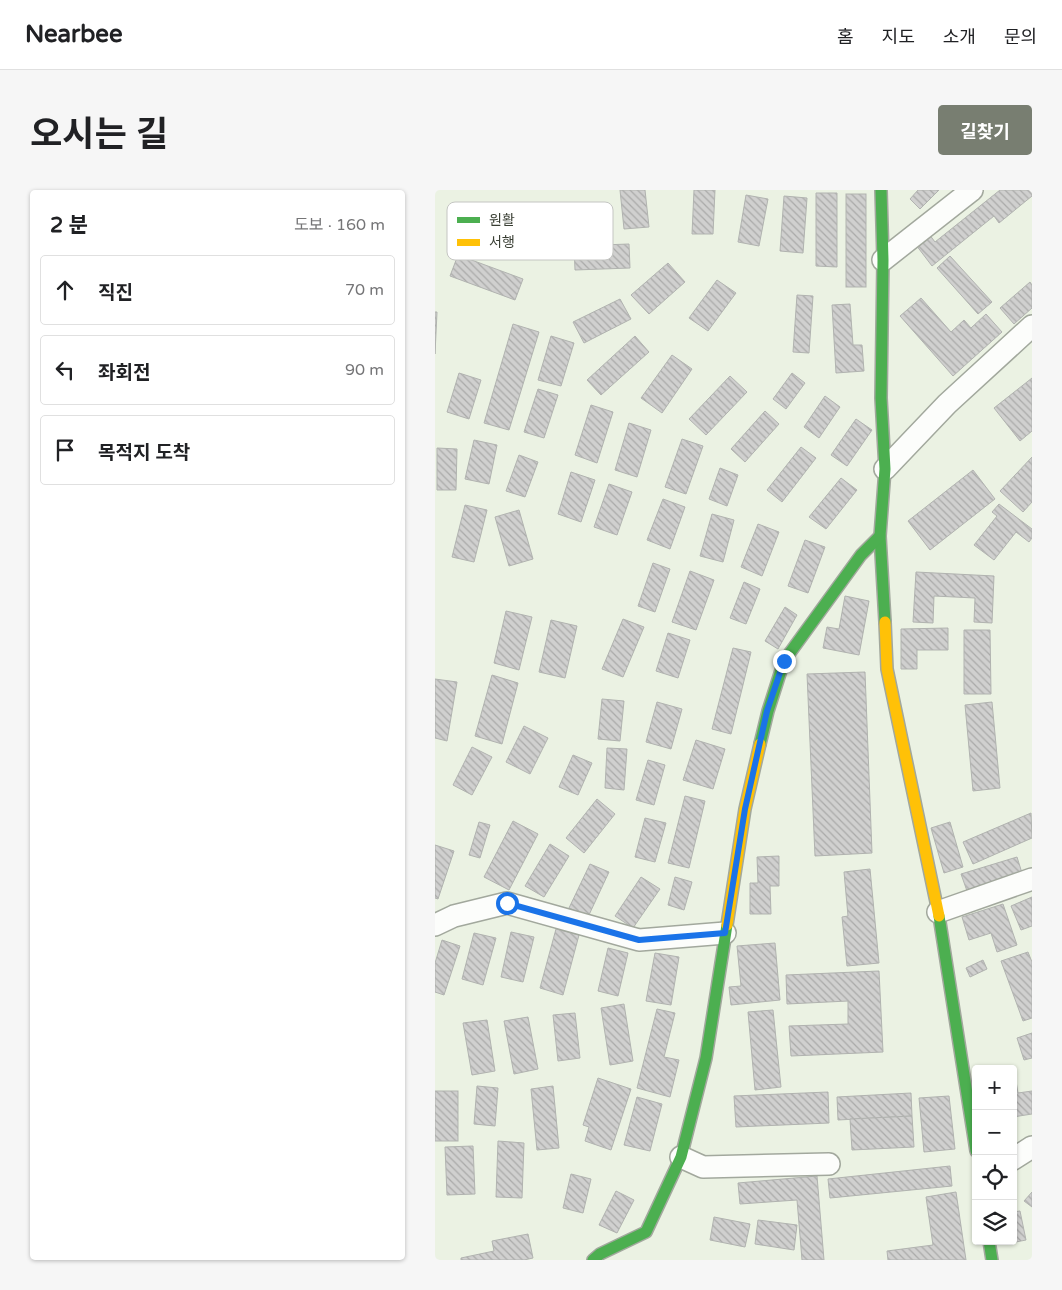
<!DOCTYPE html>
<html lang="ko">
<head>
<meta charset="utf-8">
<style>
  body { margin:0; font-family:"Varela Round","Noto Sans KR",sans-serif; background:#f6f6f6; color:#202124 }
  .controls { position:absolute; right:15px; bottom:15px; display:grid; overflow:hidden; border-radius:5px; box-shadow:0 1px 4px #0004 }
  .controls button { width:45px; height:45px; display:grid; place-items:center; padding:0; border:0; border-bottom:1px solid #e0e0e0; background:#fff; color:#202124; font:25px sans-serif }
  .stop { position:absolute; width:15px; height:15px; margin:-11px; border:4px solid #1a73e8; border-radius:50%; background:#fff }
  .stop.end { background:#1a73e8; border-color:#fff; box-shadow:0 1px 5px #0008 }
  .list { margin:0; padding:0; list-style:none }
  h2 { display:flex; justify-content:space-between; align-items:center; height:65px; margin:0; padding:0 20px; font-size:21px }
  h2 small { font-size:16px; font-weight:400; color:#757577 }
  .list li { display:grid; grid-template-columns:32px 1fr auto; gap:15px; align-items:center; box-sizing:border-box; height:70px; margin:0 10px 10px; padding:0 10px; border:1px solid #e0e0e0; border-radius:5px }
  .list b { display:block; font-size:19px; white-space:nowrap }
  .list em { font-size:16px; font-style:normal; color:#757577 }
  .icon { flex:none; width:28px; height:28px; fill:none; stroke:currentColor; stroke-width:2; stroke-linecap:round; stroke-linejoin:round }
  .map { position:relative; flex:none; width:597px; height:1070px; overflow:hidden; border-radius:5px }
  header { display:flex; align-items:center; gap:30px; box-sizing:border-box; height:70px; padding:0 25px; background:#fff; border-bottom:1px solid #e0e0e0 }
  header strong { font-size:24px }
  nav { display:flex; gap:28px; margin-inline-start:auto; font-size:18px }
  .intro { display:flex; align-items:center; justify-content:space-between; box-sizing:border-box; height:120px; padding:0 30px }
  h1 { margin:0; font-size:35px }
  .button { padding:12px 22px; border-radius:5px; background:#787e71; color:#fff; font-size:18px; font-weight:700 }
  main { display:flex; gap:30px; padding:0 30px }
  aside { flex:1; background:#fff; border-radius:5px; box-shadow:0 1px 4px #0004 }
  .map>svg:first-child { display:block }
  .building { fill:url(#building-back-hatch); stroke:#b1b3b0 }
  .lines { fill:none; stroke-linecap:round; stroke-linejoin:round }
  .street-casing { stroke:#a2a89d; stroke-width:24 }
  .fast-casing { stroke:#a2a89d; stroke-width:14 }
  .slow-casing { stroke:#a2a89d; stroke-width:14 }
  .street { stroke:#fcfdfb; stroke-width:21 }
  .fast { stroke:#4caf50; stroke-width:11 }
  .slow { stroke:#ffc107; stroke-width:11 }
  .route { stroke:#1a73e8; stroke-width:6 }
  .key { fill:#fff; stroke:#c4c5c2; stroke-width:1 }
  .key-label { font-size:14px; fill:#3a3f34 }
</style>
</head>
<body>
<header>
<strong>Nearbee</strong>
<nav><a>홈</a><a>지도</a><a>소개</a><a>문의</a></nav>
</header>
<div class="intro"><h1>오시는 길</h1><a class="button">길찾기</a></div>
<main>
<aside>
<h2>2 분<small>도보 · 160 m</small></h2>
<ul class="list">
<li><svg class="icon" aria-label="ahead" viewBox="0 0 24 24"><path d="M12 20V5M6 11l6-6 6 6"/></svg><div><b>직진</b></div><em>70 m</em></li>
<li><svg class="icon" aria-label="left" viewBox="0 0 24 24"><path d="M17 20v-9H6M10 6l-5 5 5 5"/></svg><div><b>좌회전</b></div><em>90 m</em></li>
<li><svg class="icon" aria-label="arrive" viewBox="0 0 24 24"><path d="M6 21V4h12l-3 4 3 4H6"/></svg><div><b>목적지 도착</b></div></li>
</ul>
</aside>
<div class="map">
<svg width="597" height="1070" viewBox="0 0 597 1070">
  <defs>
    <pattern id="building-back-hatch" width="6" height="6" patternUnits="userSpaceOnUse" patternTransform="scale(1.25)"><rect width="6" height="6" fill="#d0d0cf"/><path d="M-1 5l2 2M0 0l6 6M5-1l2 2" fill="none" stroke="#aaaaa9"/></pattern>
  </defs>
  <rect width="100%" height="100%" fill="#ebf2e3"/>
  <!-- building -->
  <g class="building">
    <path d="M185,0H210L214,37L189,39Z"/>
    <path d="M259,0H280L278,44H257Z"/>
    <path d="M483,0H504L485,19L475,9Z"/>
    <path d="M565,0H597V6L564,33L559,26L497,76L481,55L494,44L500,52Z"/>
    <path d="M381,3H402V77L381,76Z"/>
    <rect x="411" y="4" width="20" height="93"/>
    <path d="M311,5L333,9L324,56L303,52Z"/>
    <path d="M349,6L372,8L368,63L345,61Z"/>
    <path d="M194,54L195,78L140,80L139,56Z"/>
    <path d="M23,65L88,89L80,110L15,86Z"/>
    <path d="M515,66L557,112L543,124L502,78Z"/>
    <path d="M233,73L250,92L214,124L196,105Z"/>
    <path d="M282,90L301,103L273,141L254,128Z"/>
    <path d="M595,92L597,95V118L579,134L565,118Z"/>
    <path d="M362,105L378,106L374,163L358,162Z"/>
    <path d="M486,108L516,142L529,130L536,138L551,124L567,142L518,186L465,126Z"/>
    <path d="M185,109L196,129L149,153L138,132Z"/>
    <path d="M415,114L418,155H427L429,181L401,183L397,115Z"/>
    <path d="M0,122H2L0,164Z"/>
    <path d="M78,134L104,142L74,240L49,233Z"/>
    <path d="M116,146L139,153L126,196L103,190Z"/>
    <path d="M200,146L214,162L166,205L152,190Z"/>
    <path d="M237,165L257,179L227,223L206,208Z"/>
    <path d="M24,183L46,190L34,229L12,222Z"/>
    <path d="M357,183L370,193L351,219L338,209Z"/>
    <path d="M295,186L312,202L271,245L254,229Z"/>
    <path d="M597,188V241L585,251L559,218Z"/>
    <path d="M103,199L123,205L109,248L89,242Z"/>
    <path d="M390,206L405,217L384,248L369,237Z"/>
    <path d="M156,215L178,222L162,273L140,265Z"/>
    <path d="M330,221L344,234L310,272L296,259Z"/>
    <path d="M421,229L437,240L412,276L396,265Z"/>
    <path d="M194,233L216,240L202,287L180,280Z"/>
    <path d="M247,249L268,256L251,304L230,297Z"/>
    <path d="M39,250L62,255L54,294L30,289Z"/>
    <path d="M366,257L381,268L347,312L332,300Z"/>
    <path d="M2,258L22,259L21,300H2Z"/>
    <path d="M84,265L103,272L90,307L71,301Z"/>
    <path d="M597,267V312L588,322L565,301Z"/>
    <path d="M285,278L303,285L292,316L274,309Z"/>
    <path d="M538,280L560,309L495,360L473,331Z"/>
    <path d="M136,282L160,290L146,332L123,324Z"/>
    <path d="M406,288L422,300L391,339L374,327Z"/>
    <path d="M174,294L197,302L182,345L159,337Z"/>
    <path d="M228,309L250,317L235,359L212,350Z"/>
    <path d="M564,314L597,339V348L594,352L581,342L559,370L539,355L562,326L557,322Z"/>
    <path d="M30,315L52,320L39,372L17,367Z"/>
    <path d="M84,320L98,369L74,376L60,327Z"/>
    <path d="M277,324L299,330L288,372L265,366Z"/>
    <path d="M323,334L344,342L327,386L306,377Z"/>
    <path d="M370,350L390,357L373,403L353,396Z"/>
    <path d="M218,373L235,379L220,422L203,416Z"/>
    <path d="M255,381L279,390L261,440L237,432Z"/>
    <path d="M481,382L559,386L557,433L539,432L540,408L499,406L498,433L478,432Z"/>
    <path d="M309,392L325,399L311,434L295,428Z"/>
    <path d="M410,406L434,411L424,465L388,458L392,437L404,439Z"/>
    <path d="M350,417L362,425L343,459L330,451Z"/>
    <path d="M71,421L97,427L84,480L59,473Z"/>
    <path d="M188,429L209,437L188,487L167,479Z"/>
    <path d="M116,430L142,436L130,488L104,482Z"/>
    <path d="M513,438V460H482V479H466V439Z"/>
    <path d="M529,440H555L556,504H529Z"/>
    <path d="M233,443L255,450L243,488L221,481Z"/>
    <path d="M298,458L316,462L296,544L277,539Z"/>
    <path d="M430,482L437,663L380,666L372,484Z"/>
    <path d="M57,485L83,493L67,554L40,546Z"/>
    <path d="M0,489L22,492L12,551L0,548Z"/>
    <path d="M167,509L189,511L185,551L163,549Z"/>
    <path d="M222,512L247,519L236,559L211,552Z"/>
    <path d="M557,512L565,598L538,601L530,515Z"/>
    <path d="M89,536L113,548L95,584L71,572Z"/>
    <path d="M261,550L290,559L278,599L248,590Z"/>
    <path d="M37,557L57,567L37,605L18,595Z"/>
    <path d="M172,558L192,559L189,600L170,598Z"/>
    <path d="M138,565L157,573L143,605L124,597Z"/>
    <path d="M213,570L230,575L219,615L201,610Z"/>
    <path d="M250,606L270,611L254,678L233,673Z"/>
    <path d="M162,609L180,624L149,663L131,648Z"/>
    <path d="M596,623L597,648L538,674L528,652Z"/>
    <path d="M210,628L231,633L220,672L200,667Z"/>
    <path d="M78,631L103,644L74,700L49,687Z"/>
    <path d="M44,632L55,635L45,668L34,665Z"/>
    <path d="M515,632L528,677L509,683L496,638Z"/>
    <path d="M115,654L134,666L109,707L90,696Z"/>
    <path d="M0,655L19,661L3,709L0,708Z"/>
    <path d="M344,666V696H335L336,724H315V693H323L322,667Z"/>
    <path d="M582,667L587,683L532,701L526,684Z"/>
    <path d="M155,674L174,682L153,727L134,718Z"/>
    <path d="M435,679L444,773L412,776L407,727L413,726L409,682Z"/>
    <path d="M206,687L225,699L198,738L180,726Z"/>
    <path d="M240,687L257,692L249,720L233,715Z"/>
    <path d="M597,707V736L586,740L576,716Z"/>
    <path d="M568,714L582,755L562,762L556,743L534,750L527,727Z"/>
    <path d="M121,739L144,745L128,805L105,798Z"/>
    <path d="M76,742L99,747L88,792L66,787Z"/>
    <path d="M39,743L61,748L48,795L27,789Z"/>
    <path d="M7,750L25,756L9,805L0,802V773Z"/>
    <path d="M340,753L345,810L296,815L294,797L306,796L302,756Z"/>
    <path d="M173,758L193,763L183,806L163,801Z"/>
    <path d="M593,762L597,772V828L588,831L566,771Z"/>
    <path d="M220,763L244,767L236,815L211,811Z"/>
    <path d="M548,770L552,779L535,787L531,778Z"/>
    <path d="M444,781L448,862L356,866L354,836L413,834V811L352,814L351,785Z"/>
    <path d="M189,814L198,871L175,875L166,818Z"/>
    <path d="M222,819L240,823L229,867L244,870L235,907L202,898Z"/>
    <path d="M338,820L346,897L320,900L313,822Z"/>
    <path d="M140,823L145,868L123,871L118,825Z"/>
    <path d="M93,827L103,879L79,884L69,831Z"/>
    <path d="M52,830L60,881L37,885L28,833Z"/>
    <path d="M597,843V868L589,870L582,848Z"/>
    <path d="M578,885H580L583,903L597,901V924L578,927Z"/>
    <path d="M163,888L196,899L176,960L150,951L154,937L148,935Z"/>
    <path d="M42,896L63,898L60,936L39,934Z"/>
    <path d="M118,896L124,958L102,960L96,899Z"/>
    <rect x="0" y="901" width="23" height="50"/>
    <path d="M393,902L394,933L301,937L299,906Z"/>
    <path d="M476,903L477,926L403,930L402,907Z"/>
    <path d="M514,906L520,959L489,962L484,908Z"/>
    <path d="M202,907L227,914L215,961L189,955Z"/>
    <path d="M477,926L479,957L417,960L415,929Z"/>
    <path d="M63,951L89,953L87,1008L61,1007Z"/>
    <path d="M38,956L40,1004L12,1005L10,957Z"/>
    <path d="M515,976L517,996L395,1008L393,989Z"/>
    <path d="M136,984L156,989L148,1023L128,1018Z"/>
    <path d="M382,986L389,1070H367L362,1010L305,1014L303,993Z"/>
    <path d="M181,1001L199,1010L182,1043L164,1035Z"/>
    <path d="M521,1002L531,1070H453L452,1061L498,1055L491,1007Z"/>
    <path d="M597,1002V1017L589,1011Z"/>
    <path d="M585,1021L591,1050L576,1053V1051H578V1022Z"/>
    <path d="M279,1027L315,1034L310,1057L275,1050Z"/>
    <path d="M323,1030L362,1035L359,1060L320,1054Z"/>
    <path d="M93,1044L98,1068L89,1070H26V1068L59,1061L57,1051Z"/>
  </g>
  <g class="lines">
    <!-- street casing -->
    <g class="street-casing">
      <g id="street">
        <path d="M448,70L537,0"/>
        <path d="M450,279L512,214L597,136"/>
        <path d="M503,722L597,689"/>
        <path d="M0,735L19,726L72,713L204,750L290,743"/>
        <path d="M246,967L268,977L394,974"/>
        <path d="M578,969L597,957"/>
      </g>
    </g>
    <!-- fast casing -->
    <g class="fast-casing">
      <g id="fast">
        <path d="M446,0L448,70L446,208L450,279L445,346L450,432"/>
        <path d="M325,554L333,521L349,471L426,365L445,346"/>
        <path d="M504,726L541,961"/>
        <path d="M554,1051L557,1070"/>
        <path d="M158,1070L165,1064L211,1042L246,967L271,868L292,735"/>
      </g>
    </g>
    <!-- slow casing -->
    <g class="slow-casing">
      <g id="slow">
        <path d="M450,432L452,479L504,726"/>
        <path d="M292,735L310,619L325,554"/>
      </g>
    </g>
    <!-- street -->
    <use href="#street" class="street"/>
    <!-- fast -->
    <use href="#fast" class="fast"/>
    <!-- slow -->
    <use href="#slow" class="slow"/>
  </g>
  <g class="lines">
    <!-- route -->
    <path class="route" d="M72,713L204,750L290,743L310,619L332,521L349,471"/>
  </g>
  <!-- legend -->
  <rect x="12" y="12" width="166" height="58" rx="8" class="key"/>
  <rect x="22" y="27" width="23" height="6" fill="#4caf50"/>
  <rect x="22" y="49" width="23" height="7" fill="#ffc107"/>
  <g class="key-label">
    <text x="54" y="35">원활</text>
    <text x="54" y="57">서행</text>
  </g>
</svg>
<div class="controls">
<button>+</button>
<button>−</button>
<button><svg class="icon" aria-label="locate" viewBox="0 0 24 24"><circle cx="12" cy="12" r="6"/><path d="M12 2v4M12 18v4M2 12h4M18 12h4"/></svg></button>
<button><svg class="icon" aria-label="layers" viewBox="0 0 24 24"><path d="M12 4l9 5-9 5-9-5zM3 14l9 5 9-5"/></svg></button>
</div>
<div class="stop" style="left:72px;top:713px"></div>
<div class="stop end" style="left:349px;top:471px"></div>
</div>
</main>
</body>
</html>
